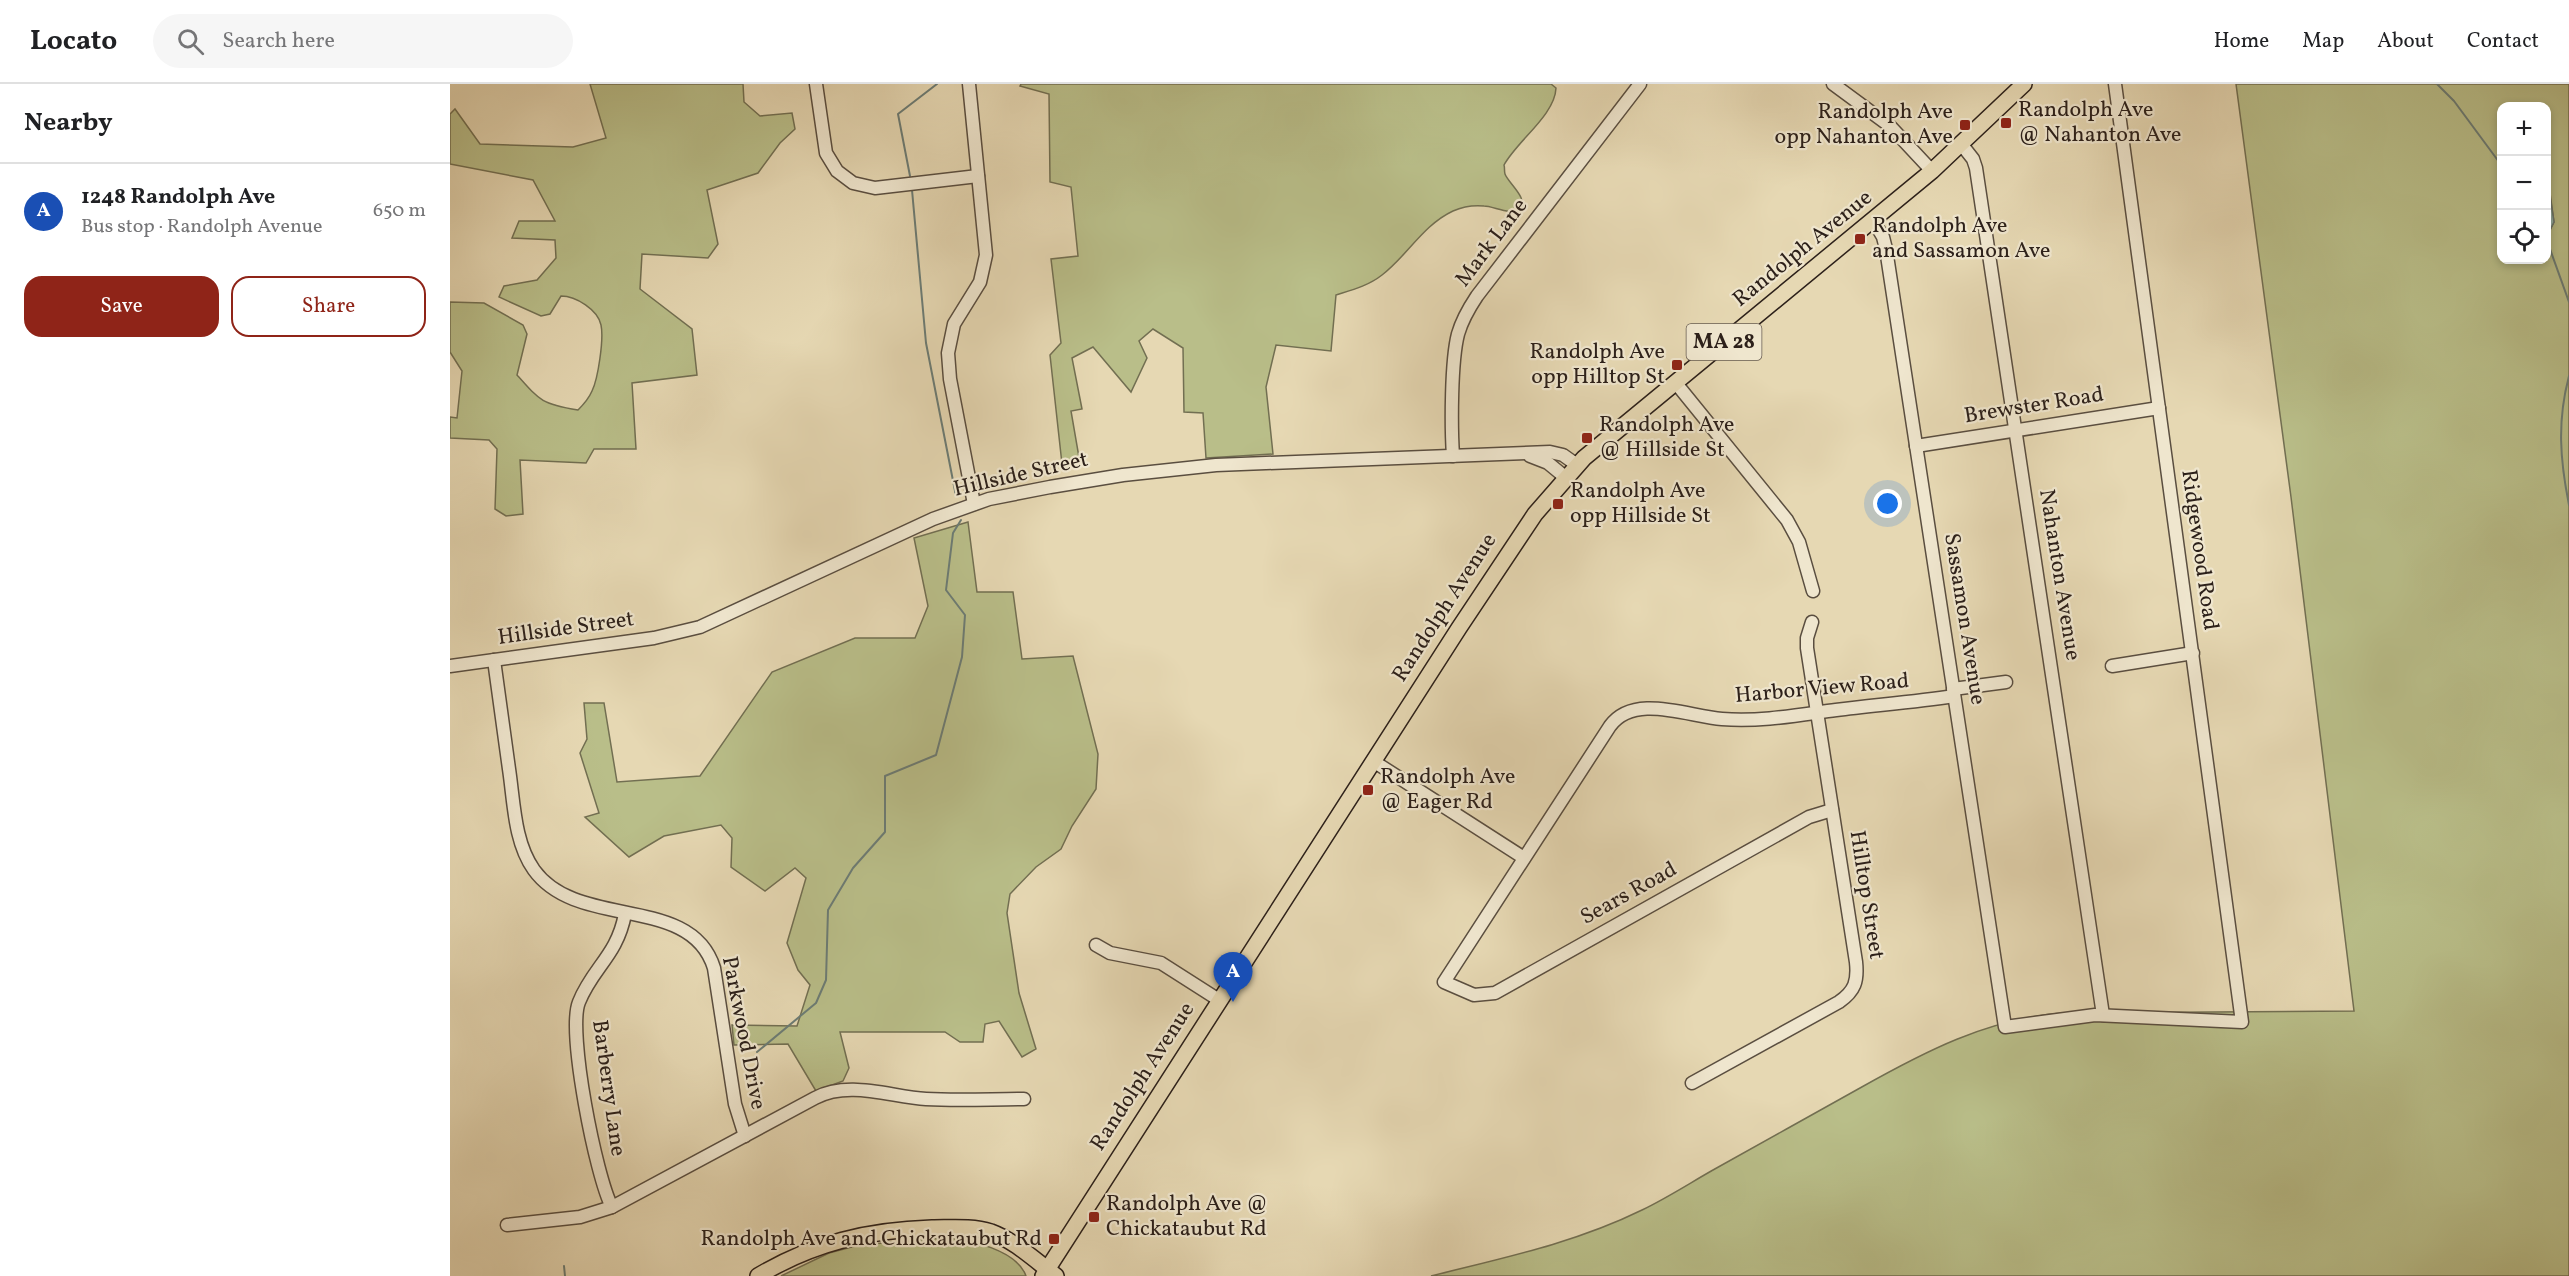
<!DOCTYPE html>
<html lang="en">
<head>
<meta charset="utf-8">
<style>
  body { margin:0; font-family:Vollkorn,serif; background:#f6f6f6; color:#202124 }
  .controls { position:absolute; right:18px; top:18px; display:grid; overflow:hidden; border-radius:12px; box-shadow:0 3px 9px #0003 }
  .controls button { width:54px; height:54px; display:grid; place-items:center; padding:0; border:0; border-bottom:2px solid #e0e0e0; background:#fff; color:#202124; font:30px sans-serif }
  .you { position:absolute; left:1438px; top:420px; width:21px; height:21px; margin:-15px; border:4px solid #fff; border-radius:50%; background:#1a73e8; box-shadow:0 0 0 9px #1a73e833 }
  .badge { display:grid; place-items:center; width:39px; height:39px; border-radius:50%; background:#8f2418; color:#fff; font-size:20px; font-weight:700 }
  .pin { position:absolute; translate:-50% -50px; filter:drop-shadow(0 2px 3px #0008) }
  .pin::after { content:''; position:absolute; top:32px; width:21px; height:18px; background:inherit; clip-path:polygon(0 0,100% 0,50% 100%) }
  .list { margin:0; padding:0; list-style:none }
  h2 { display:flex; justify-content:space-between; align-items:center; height:78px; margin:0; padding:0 24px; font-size:26px }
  h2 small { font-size:20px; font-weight:400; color:#757577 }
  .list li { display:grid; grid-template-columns:39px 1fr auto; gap:18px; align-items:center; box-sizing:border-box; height:96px; padding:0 24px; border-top:2px solid #e0e0e0 }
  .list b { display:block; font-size:22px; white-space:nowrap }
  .list p { margin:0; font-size:20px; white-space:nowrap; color:#757577 }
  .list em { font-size:20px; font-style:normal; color:#757577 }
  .actions { display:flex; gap:12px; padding:18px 24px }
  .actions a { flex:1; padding:14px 0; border:2px solid #8f2418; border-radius:18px; text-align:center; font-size:21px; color:#8f2418 }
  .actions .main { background:#8f2418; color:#fff }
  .icon { flex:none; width:33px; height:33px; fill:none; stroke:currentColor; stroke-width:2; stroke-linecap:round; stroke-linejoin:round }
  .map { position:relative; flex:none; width:2119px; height:1192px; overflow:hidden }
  header { display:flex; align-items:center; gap:36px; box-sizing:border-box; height:84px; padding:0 30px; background:#fff; border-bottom:2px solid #e0e0e0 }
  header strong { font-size:28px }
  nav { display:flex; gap:33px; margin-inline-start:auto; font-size:21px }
  .search { width:420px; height:54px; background:#f6f6f6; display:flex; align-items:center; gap:15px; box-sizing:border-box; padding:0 21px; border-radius:33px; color:#757577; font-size:22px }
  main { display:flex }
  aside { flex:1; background:#fff }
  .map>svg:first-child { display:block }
  .green { fill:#b9be89; stroke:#726f52; stroke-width:1.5; fill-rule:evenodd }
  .water { fill:#97b9b2; stroke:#6c7c75; stroke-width:1.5 }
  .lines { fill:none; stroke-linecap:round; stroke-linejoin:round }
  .stream { stroke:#6c7c75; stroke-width:2 }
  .minor-casing { stroke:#5a4e40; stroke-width:15 }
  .major-casing { stroke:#2c201a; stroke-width:18 }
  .minor { stroke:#efe6ce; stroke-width:12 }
  .major { stroke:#e6d8b3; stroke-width:15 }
  .poi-dot { fill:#8f2418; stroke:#efe6ce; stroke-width:2 }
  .labels { text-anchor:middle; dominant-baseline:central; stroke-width:4.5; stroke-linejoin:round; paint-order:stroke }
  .shield { fill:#efe6ce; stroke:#665b50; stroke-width:1.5 }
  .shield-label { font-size:21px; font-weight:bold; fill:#2c201a }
  .poi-label { font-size:22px; fill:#2c201a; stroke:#efe6ce; text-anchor:start }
  .street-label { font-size:22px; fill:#2c201a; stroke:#efe6ce }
</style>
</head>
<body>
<header>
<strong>Locato</strong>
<div class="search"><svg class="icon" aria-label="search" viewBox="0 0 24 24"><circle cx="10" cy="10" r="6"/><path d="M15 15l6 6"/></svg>Search here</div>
<nav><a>Home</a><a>Map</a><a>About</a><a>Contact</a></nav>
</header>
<main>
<aside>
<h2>Nearby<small></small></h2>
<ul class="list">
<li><span class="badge" style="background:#1a4fb4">A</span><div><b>1248 Randolph Ave</b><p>Bus stop · Randolph Avenue</p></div><em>650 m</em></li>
</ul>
<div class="actions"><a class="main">Save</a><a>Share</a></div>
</aside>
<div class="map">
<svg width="2119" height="1192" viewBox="0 0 2119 1192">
  <rect width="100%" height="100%" fill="#e6d8b3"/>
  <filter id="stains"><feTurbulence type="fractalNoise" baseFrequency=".00333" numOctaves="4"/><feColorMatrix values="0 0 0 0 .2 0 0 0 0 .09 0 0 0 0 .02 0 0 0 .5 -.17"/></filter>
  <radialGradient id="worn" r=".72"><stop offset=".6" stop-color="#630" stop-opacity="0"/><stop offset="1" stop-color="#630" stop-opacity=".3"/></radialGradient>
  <!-- green -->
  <g class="green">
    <path d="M140,0H293L294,18L310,32L342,29L345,45L330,59L308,89L257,106L268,160L258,174L192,170L190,205L242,245L247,291L182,299L186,365H144L136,379L70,376L73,430L56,432L45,425L47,365L39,356L0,354V333L7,334L12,287L0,268V218L34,219L73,241L77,250L67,291C90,317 92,320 128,326C133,321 139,314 142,307C148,295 154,255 151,241C148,226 126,212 111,212L100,230L91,232L49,213L54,202L87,196L106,174L105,156L62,154L69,137H105L83,96L0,80V30L5,25L30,60L123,63L156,54Z"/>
    <path d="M571,0H1101L1106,4C1105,31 1067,57 1054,81C1055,84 1054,87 1055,90C1058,99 1080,115 1069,125C1062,132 1043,122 1034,122C1024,121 1012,123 1003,127C973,141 957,172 932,191C918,202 902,206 886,211L881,267L826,261L816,303L823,370L756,374L753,329L734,328L733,264L703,245L689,257L697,274L681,308L643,263L622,274L632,325L621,327L630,379L612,380L600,271L611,259L601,175L628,172L621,103L600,98L599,10L570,2Z"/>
    <path d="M1786,0H2119V1192H981C1053,1174 1125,1159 1192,1126C1217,1114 1240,1099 1263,1086C1312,1059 1361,1031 1410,1004C1474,968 1537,935 1612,929L1904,927L1841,413ZM2052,22H2096L2097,87L2104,138L2097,152L2096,176H2052L2051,116L2048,111L2051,98Z"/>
    <path d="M518,438L527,508H563L572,575L623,572L648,670L646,705L622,742L611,765L586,783L560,810L557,829L569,909L586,965L572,973L549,937L535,940L533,958H510L495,948H390L399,984L393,997L366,1007L338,960L284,961L282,941L347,942L360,901L348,886L337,859L356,794L345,784L315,807L281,783L282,754L271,741L214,752L179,773L135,733L149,729L130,669L137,655L134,619H154L167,698L250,692L322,588L405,554H465L478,522L464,454Z"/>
    <path d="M494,1154C519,1155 567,1166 576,1192H331L379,1169L409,1161Z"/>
  </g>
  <!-- water -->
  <path class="water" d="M2096,87L2104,138L2097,152H2096Z"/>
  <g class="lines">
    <!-- stream -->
    <g class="stream">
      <path d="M1987,0L2004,17L2052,82"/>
      <path d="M460,92L448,30L487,0"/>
      <path d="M462,106L476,259L506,412"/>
      <path d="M2096,154L2119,218"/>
      <path d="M2119,292C2107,337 2110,376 2119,421"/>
      <path d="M307,968L366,919L376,896L378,826L403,784L435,748V692L486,671L512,573L515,531L496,506L503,449L511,436"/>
      <path d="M114,1182L115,1192"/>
    </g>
    <!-- minor casing -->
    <g class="minor-casing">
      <g id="minor">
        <path d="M366,0L376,69L387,87L403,99L425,104L528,92"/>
        <path d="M519,0L536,171L530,198L504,240L498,269L500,295L524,420"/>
        <path d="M1383,0L1440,42L1482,87"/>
        <path d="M1512,61L1523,75L1526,84L1653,931"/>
        <path d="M1423,136L1433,153L1436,165L1555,943L1645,931L1792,938L1665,0"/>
        <path d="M1225,298L1337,436L1349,458L1363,507"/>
        <path d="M1466,362L1709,324"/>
        <path d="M1003,372C1001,342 1001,277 1008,250C1012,236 1019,224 1027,212L1190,0"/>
        <path d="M1080,372L1098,379L1115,393"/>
        <path d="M44,576C49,612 54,649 59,685C64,718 64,758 84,786C128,847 241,809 264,884L285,1020L295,1052"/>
        <path d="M0,582L204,554L250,543L483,435L539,415L600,403L673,391L766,381L1100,368L1113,371L1127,381"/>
        <path d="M1662,582L1743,569"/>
        <path d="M1503,605L1556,598"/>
        <path d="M923,677L1074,774"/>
        <path d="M1382,726L1359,733L1045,909L1024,911L994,898L1160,642C1184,609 1237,632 1272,635C1311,638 1348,631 1386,626C1426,621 1465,618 1504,612"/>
        <path d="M646,861L660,869L711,879L769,916"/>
        <path d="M1242,999L1389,918C1405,907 1408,897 1406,878L1357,564V554L1362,538"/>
        <path d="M162,1123C146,1093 117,947 129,918C143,883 167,872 175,830"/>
        <path d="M57,1141L130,1133L162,1123L365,1014C399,996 441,1013 476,1015C509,1017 542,1015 574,1015"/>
      </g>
    </g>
    <!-- major casing -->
    <g class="major-casing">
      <g id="major">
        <path d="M308,1192C363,1159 418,1146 482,1144C502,1144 522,1142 541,1148C565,1157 586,1177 606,1192"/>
        <path d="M593,1192L1009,544L1085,430L1134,374L1482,87L1574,0"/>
      </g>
    </g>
    <!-- minor -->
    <use href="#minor" class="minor"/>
    <!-- major -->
    <use href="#major" class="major"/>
  </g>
  <!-- markers -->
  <g class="poi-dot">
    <rect x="1550" y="33" width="12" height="12" rx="3"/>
    <rect x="1509" y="35" width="12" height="12" rx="3"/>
    <rect x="1404" y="149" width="12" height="12" rx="3"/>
    <rect x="1221" y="275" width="12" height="12" rx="3"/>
    <rect x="1131" y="348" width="12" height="12" rx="3"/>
    <rect x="1102" y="414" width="12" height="12" rx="3"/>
    <rect x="912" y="700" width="12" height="12" rx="3"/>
    <rect x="638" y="1127" width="12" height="12" rx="3"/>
    <rect x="598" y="1149" width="12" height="12" rx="3"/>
  </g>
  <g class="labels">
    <!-- shield labels -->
    <rect class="shield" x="1236.5" y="240" width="75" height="36" rx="4.5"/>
    <g class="shield-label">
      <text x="1274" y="258">MA 28</text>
    </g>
    <!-- poi labels -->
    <g class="poi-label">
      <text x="1568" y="26">Randolph Ave<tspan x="1568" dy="25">@ Nahanton Ave</tspan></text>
      <text x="1503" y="28" text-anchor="end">Randolph Ave<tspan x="1503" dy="25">opp Nahanton Ave</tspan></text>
      <text x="1422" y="142">Randolph Ave<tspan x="1422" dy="25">and Sassamon Ave</tspan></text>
      <text x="1215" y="268" text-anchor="end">Randolph Ave<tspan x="1215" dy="25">opp Hilltop St</tspan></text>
      <text x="1149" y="341">Randolph Ave<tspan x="1149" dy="25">@ Hillside St</tspan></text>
      <text x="1120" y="407">Randolph Ave<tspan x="1120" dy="25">opp Hillside St</tspan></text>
      <text x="930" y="693">Randolph Ave<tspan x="930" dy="25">@ Eager Rd</tspan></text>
      <text x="656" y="1120">Randolph Ave @<tspan x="656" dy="25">Chickataubut Rd</tspan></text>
      <text x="592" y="1155" text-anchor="end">Randolph Ave and Chickataubut Rd</text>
    </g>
    <!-- street labels -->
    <g class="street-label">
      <text transform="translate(1042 159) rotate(-53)">Mark Lane</text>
      <text transform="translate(1353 165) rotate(-39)">Randolph Avenue</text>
      <text transform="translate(1584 322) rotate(-9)">Brewster Road</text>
      <text transform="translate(571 391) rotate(-13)">Hillside Street</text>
      <text transform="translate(1749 466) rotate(82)">Ridgewood Road</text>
      <text transform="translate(1609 491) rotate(81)">Nahanton Avenue</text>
      <text transform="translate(995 524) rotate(-57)">Randolph Avenue</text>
      <text transform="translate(1514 535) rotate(81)">Sassamon Avenue</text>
      <text transform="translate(116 545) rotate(-8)">Hillside Street</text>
      <text transform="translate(1372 605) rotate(-5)">Harbor View Road</text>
      <text transform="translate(1179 810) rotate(-29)">Sears Road</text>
      <text transform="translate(1416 811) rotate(81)">Hilltop Street</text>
      <text transform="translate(293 949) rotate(79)">Parkwood Drive</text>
      <text transform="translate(693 993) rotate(-57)">Randolph Avenue</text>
      <text transform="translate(158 1004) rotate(82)">Barberry Lane</text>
    </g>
  </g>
  <rect width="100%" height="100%" filter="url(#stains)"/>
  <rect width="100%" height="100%" fill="url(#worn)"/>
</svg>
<div class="controls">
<button>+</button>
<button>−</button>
<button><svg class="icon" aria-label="locate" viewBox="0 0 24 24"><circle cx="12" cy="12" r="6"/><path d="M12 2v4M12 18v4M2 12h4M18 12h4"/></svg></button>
</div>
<div class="you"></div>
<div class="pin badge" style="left:783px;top:918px;background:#1a4fb4">A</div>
</div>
</main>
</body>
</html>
